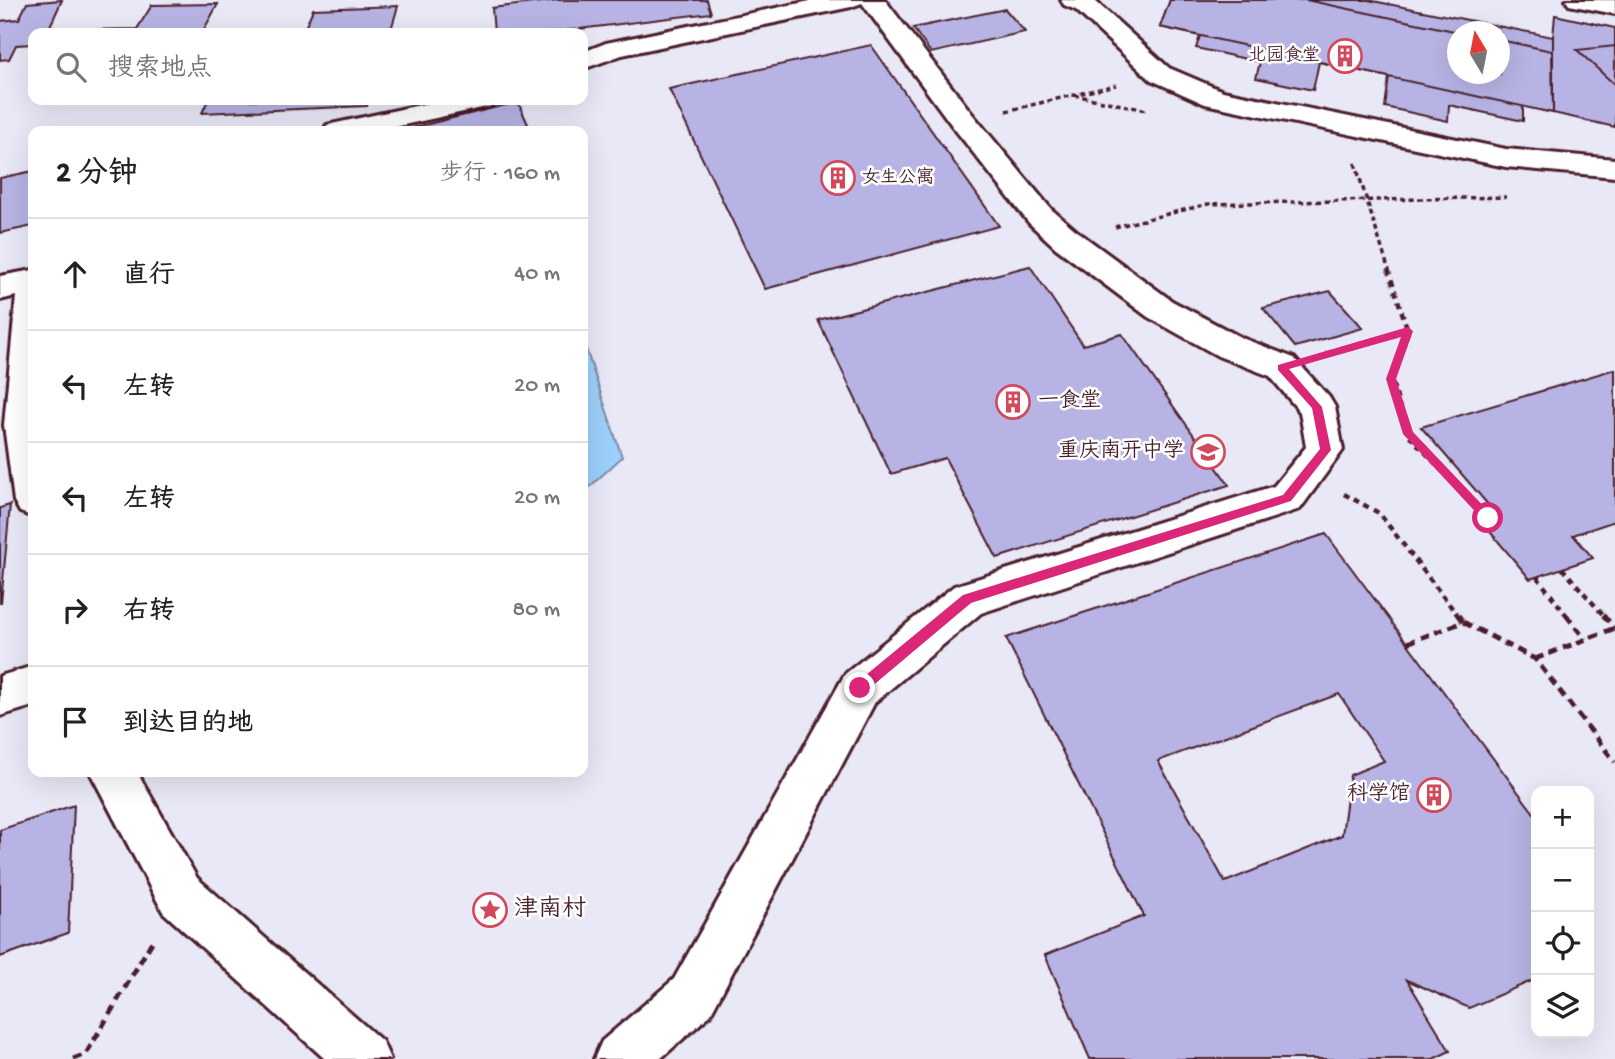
<!DOCTYPE html>
<html lang="zh">
<head>
<meta charset="utf-8">
<style>
  body { margin:0; font-family:"Gochi Hand","LXGW WenKai TC",sans-serif; background:#f6f6f6; color:#222 }
  .controls { position:absolute; right:21px; bottom:21px; display:grid; overflow:hidden; border-radius:14px; box-shadow:0 7px 28px #0002 }
  .controls button { width:63px; height:63px; display:grid; place-items:center; padding:0; border:0; border-bottom:2px solid #e0e0e0; background:#fff; color:#222; font:35px sans-serif }
  .compass { position:absolute; left:1447px; top:21px; width:63px; height:63px; border-radius:50%; background:#fff; box-shadow:0 7px 28px #0002; rotate:350deg }
  .stop { position:absolute; width:21px; height:21px; margin:-16px; border:5px solid #db2777; border-radius:50%; background:#fff }
  .stop.end { background:#db2777; border-color:#fff; box-shadow:0 2px 7px #0008 }
  .list { margin:0; padding:0; list-style:none }
  h2 { display:flex; justify-content:space-between; align-items:center; height:91px; margin:0; padding:0 28px; font-size:30px }
  h2 small { font-size:23px; font-weight:400; color:#767676 }
  .list li { display:grid; grid-template-columns:46px 1fr auto; gap:21px; align-items:center; box-sizing:border-box; height:112px; padding:0 28px; border-top:2px solid #e0e0e0 }
  .list b { display:block; font-size:26px; white-space:nowrap }
  .list em { font-size:23px; font-style:normal; color:#767676 }
  .icon { flex:none; width:38px; height:38px; fill:none; stroke:currentColor; stroke-width:2; stroke-linecap:round; stroke-linejoin:round }
  .map { position:relative; flex:none; width:1615px; height:1059px; overflow:hidden }
  .search { position:absolute; background:#fff; box-shadow:0 7px 28px #0002; left:28px; top:28px; width:560px; height:77px; display:flex; align-items:center; gap:18px; box-sizing:border-box; padding:0 24px; border-radius:14px; color:#767676; font-size:26px }
  .panel { position:absolute; background:#fff; box-shadow:0 7px 28px #0002; left:28px; top:126px; width:560px; height:651px; border-radius:14px }
  .map>svg:first-child { display:block }
  .water { fill:#9cd0fa; stroke:#7b89a7; stroke-width:2 }
  .building { fill:#b7b4e5; stroke:#4a1f2b; stroke-width:2; fill-rule:evenodd }
  .lines { fill:none; stroke-linecap:round; stroke-linejoin:round }
  .street-casing { stroke:#4a1f2b; stroke-width:6 }
  .primary-casing { stroke:#4a1f2b; stroke-width:6 }
  .path-far2 { stroke:#4a1f2b; stroke-width:3.5; stroke-dasharray:5 3.5; stroke-linecap:butt }
  .path-far1 { stroke:#4a1f2b; stroke-width:4.5; stroke-dasharray:6 5; stroke-linecap:butt }
  .path { stroke:#4a1f2b; stroke-width:5; stroke-dasharray:9 6; stroke-linecap:butt }
  .street { fill:#fff; fill-rule:evenodd }
  .primary { fill:#fff; fill-rule:evenodd }
  .route { fill:#db2777 }
  .labels { text-anchor:middle; dominant-baseline:central; stroke-width:5; stroke-linejoin:round; paint-order:stroke }
  .far-poi-label { font-size:18px; fill:#4a1f2b; stroke:#fff; text-anchor:end }
  .poi-label { font-size:21px; fill:#4a1f2b; stroke:#fff; text-anchor:end }
  .near-poi-label { font-size:24px; fill:#4a1f2b; stroke:#fff; text-anchor:start }
</style>
</head>
<body>
<div class="map">
<svg width="1615" height="1059" viewBox="0 0 1615 1059">
  <rect width="100%" height="100%" fill="#e9e8f7"/>
  <filter id="ink" filterUnits="userSpaceOnUse"><feTurbulence type="fractalNoise" baseFrequency=".0143" numOctaves="2"/><feDisplacementMap in="SourceGraphic" scale="14" xChannelSelector="R" yChannelSelector="G"/><feConvolveMatrix kernelMatrix="1 2 1 2 8 2 1 2 1" color-interpolation-filters="sRGB"/></filter>
  <g filter="url(#ink)">
    <!-- water -->
    <path class="water" d="M583,340L622,457L583,493Z"/>
    <!-- building -->
    <g class="building">
      <path d="M62,0L47,33H33V44L16,45L9,59L0,60V21L19,19L27,3Z"/>
      <path d="M558,0H707L711,13L546,33H494L492,8Z"/>
      <path d="M1170,0H1368L1553,37V113L1523,106V121L1449,105L1448,121L1385,107L1389,77L1319,62L1313,90L1256,78L1260,62L1196,48L1200,36L1160,27ZM1458,32H1500V74H1458Z"/>
      <path d="M1170,0H1306L1459,32L1458,74H1500V40L1552,51L1553,113L1160,27Z"/>
      <path d="M218,4L202,33H78L80,30L137,29L152,5Z"/>
      <path d="M398,6L390,33H303L313,9Z"/>
      <path d="M1005,9L1025,32L931,53L913,28Z"/>
      <path d="M1555,15L1615,28V127L1553,113V37Z"/>
      <path d="M871,45L999,226L765,289L669,89Z"/>
      <path d="M1615,46V85L1577,50Z"/>
      <path d="M208,100H369L367,106L202,113Z"/>
      <path d="M518,102L531,131H400Z"/>
      <path d="M33,171V226L0,233V178Z"/>
      <path d="M1030,266L1083,345L1122,334L1229,485L997,558L945,458L891,474L818,320Z"/>
      <path d="M1330,291L1363,328L1295,347L1263,308Z"/>
      <path d="M1615,369V521L1573,535L1593,558L1530,579L1480,520L1497,515L1421,427Z"/>
      <path d="M10,505L1,603H0V508Z"/>
      <path d="M1326,534L1536,816V979L1469,1008L1407,980L1450,1051L1433,1059H1090L1045,955L1144,916L1006,638ZM1339,694L1384,761L1350,775L1342,835L1225,882L1158,761Z"/>
      <path d="M74,805L68,933L0,957V830Z"/>
    </g>
    <g class="lines">
      <!-- street casing -->
      <g class="street-casing">
        <g id="street">
          <path d="M815,0H885L973,115L1051,209L1078,232L1172,301L1242,338L1294,358L1329,397L1335,407L1343,450L1300,509L981,613L875,702L710,1015L660,1059H594L602,1041L674,979L845,674L954,586L1274,486L1306,447L1300,412L1270,376L1218,356L1148,317L1056,248L1029,223L953,127L862,3L851,7L622,55L583,69V52L606,43Z"/>
          <path d="M1061,0H1094L1169,68L1223,91L1506,149L1615,159V177L1506,167L1205,104L1151,80L1076,10L1064,5Z"/>
          <path d="M443,100H495L491,106L376,131H323L327,125Z"/>
          <path d="M33,270V517L20,512L14,501L4,425L16,296L0,300V276Z"/>
          <path d="M33,666V706L0,716V676Z"/>
          <path d="M90,772H137L197,878L382,1041L390,1059H325L163,912Z"/>
        </g>
      </g>
      <!-- primary casing -->
      <g class="primary-casing">
        <path id="primary" d="M1566,0H1615V14L1569,5Z"/>
      </g>
      <!-- path-far2 -->
      <g class="path-far2">
        <path d="M1074,95L1146,110"/>
        <path d="M1006,111L1116,85"/>
        <path d="M1355,163L1389,271"/>
        <path d="M1115,227L1208,204L1506,197"/>
      </g>
      <!-- path-far1 -->
      <g class="path-far1">
        <path d="M1388,269L1408,331L1391,379L1408,434L1487,518"/>
        <path d="M1326,354L1408,331"/>
        <path d="M1344,494L1379,513L1459,617"/>
        <path d="M1562,568L1605,617"/>
        <path d="M1537,577L1568,617"/>
      </g>
      <!-- path -->
      <g class="path">
        <path d="M1458,615L1463,622"/>
        <path d="M1566,615L1585,639"/>
        <path d="M1603,615L1615,628"/>
        <path d="M1407,643L1463,622L1535,659L1615,762"/>
        <path d="M1535,659L1615,628"/>
        <path d="M73,1059L86,1054L153,940"/>
      </g>
      <!-- street -->
      <use href="#street" class="street"/>
      <!-- primary -->
      <use href="#primary" class="primary"/>
    </g>
  </g>
  <!-- route -->
  <path class="route" d="M1408,327L1413,331L1396,379L1413,432L1491,514V521H1484L1403,434L1386,379L1401,337L1289,369L1322,407L1331,450L1291,501L971,603L864,693H855V684L963,595L1283,495L1320,449L1312,408L1278,370V365Z"/>
  <!-- icons -->
  <defs>
    <g id="building-ring" transform="scale(1.75)"><circle r="9.5" fill="#fff" stroke="#d1495b" stroke-width="1.5"/><path d="M-4-6H4V6H1V3H-1V6H-4ZM-2.5-4.3h1.7v1.8h-1.7ZM.8-4.3h1.7v1.8H.8ZM-2.5-1h1.7V.8h-1.7ZM.8-1h1.7V.8H.8Z" fill="#d1495b"/></g>
    <g id="school-ring" transform="scale(1.75)"><circle r="9.5" fill="#fff" stroke="#d1495b" stroke-width="1.5"/><path d="M0-5L7-2L0 1L-7-2ZM-4 1L0 2.5L4 1V4Q0 6-4 4Z" fill="#d1495b"/></g>
    <g id="sight-ring" transform="scale(1.75)"><circle r="9.5" fill="#fff" stroke="#d1495b" stroke-width="1.5"/><path d="M0-6L1.8-2.2L6-1.7L2.9 1.2L3.7 5.4L0 3.3L-3.7 5.4L-2.9 1.2L-6-1.7L-1.8-2.2Z" fill="#d1495b"/></g>
  </defs>
  <g fill-rule="evenodd">
    <use href="#building-ring" x="1345" y="56"/>
    <use href="#building-ring" x="838" y="178"/>
    <use href="#building-ring" x="1013" y="402"/>
    <use href="#school-ring" x="1208" y="452"/>
    <use href="#building-ring" x="1434" y="795"/>
    <use href="#sight-ring" x="490" y="910"/>
  </g>
  <g class="labels">
    <!-- far-poi labels -->
    <g class="far-poi-label">
      <text x="1320" y="56">北园食堂</text>
      <text x="862" y="178" text-anchor="start">女生公寓</text>
    </g>
    <!-- poi labels -->
    <g class="poi-label">
      <text x="1038" y="402" text-anchor="start">一食堂</text>
      <text x="1184" y="452">重庆南开中学</text>
      <text x="1410" y="795">科学馆</text>
    </g>
    <!-- near-poi labels -->
    <g class="near-poi-label">
      <text x="514" y="910">津南村</text>
    </g>
  </g>
</svg>
<div class="controls">
<button>+</button>
<button>−</button>
<button><svg class="icon" aria-label="locate" viewBox="0 0 24 24"><circle cx="12" cy="12" r="6"/><path d="M12 2v4M12 18v4M2 12h4M18 12h4"/></svg></button>
<button><svg class="icon" aria-label="layers" viewBox="0 0 24 24"><path d="M12 4l9 5-9 5-9-5zM3 14l9 5 9-5"/></svg></button>
</div>
<svg class="compass" viewBox="-18 -18 36 36"><path d="M0-13l5 13h-10z" fill="#e53935"/><path d="M0 13l5-13h-10z" fill="#767676"/></svg>
<div class="stop" style="left:1488px;top:518px"></div>
<div class="stop end" style="left:860px;top:688px"></div>
<div class="search"><svg class="icon" aria-label="search" viewBox="0 0 24 24"><circle cx="10" cy="10" r="6"/><path d="M15 15l6 6"/></svg>搜索地点</div>
<section class="panel">
<h2>2 分钟<small>步行 · 160 m</small></h2>
<ul class="list">
<li><svg class="icon" aria-label="ahead" viewBox="0 0 24 24"><path d="M12 20V5M6 11l6-6 6 6"/></svg><div><b>直行</b></div><em>40 m</em></li>
<li><svg class="icon" aria-label="left" viewBox="0 0 24 24"><path d="M17 20v-9H6M10 6l-5 5 5 5"/></svg><div><b>左转</b></div><em>20 m</em></li>
<li><svg class="icon" aria-label="left" viewBox="0 0 24 24"><path d="M17 20v-9H6M10 6l-5 5 5 5"/></svg><div><b>左转</b></div><em>20 m</em></li>
<li><svg class="icon" aria-label="right" viewBox="0 0 24 24"><path d="M7 20v-9h11M14 6l5 5-5 5"/></svg><div><b>右转</b></div><em>80 m</em></li>
<li><svg class="icon" aria-label="arrive" viewBox="0 0 24 24"><path d="M6 21V4h12l-3 4 3 4H6"/></svg><div><b>到达目的地</b></div></li>
</ul>
</section>
</div>
</body>
</html>
